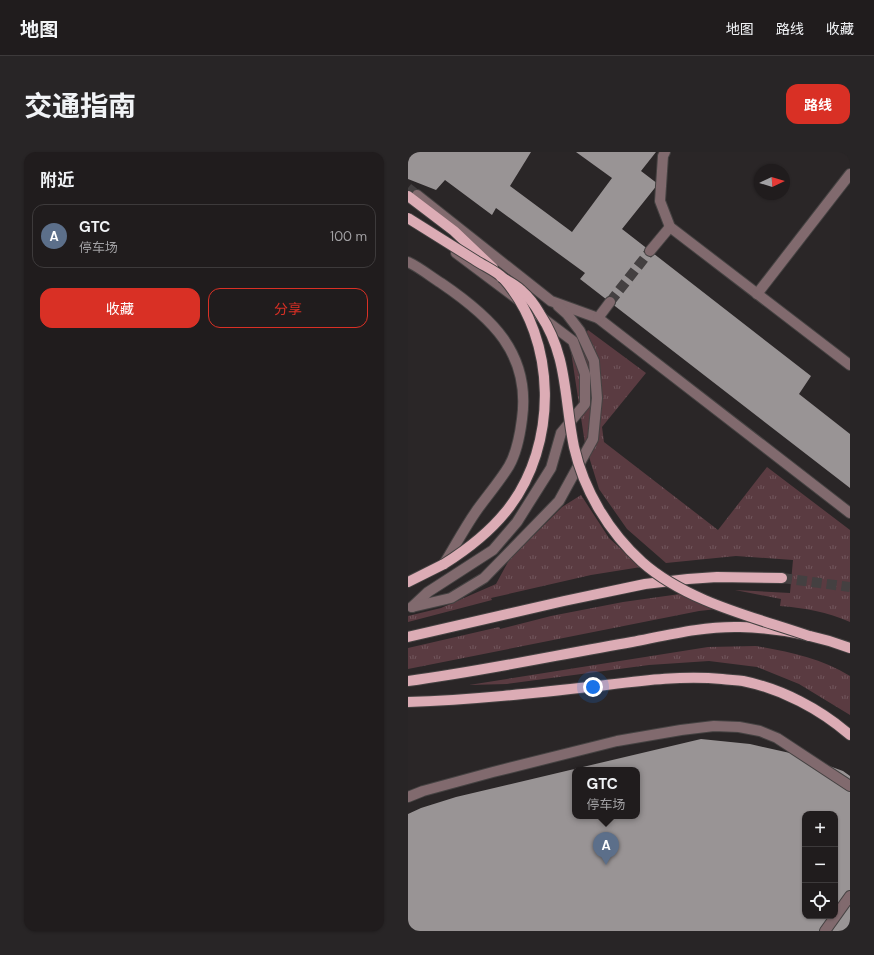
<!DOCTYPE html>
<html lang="zh">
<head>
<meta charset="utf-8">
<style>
  body { margin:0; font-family:"DM Sans","Noto Sans SC",sans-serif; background:#282526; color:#f1f3f6 }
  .controls { position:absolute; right:12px; bottom:12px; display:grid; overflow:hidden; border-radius:8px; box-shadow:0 1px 3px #0004 }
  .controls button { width:36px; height:36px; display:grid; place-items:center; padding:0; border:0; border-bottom:1px solid #3d3a3b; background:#201c1d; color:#f1f3f6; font:20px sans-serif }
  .compass { position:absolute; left:346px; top:12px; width:36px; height:36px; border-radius:50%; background:#201c1d; box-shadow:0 1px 3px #0004; rotate:86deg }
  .you { position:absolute; left:185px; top:535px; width:14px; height:14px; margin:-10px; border:3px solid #fff; border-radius:50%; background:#1a73e8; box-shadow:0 0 0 6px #1a73e833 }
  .badge { display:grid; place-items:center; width:26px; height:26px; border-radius:50%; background:#d93025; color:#fff; font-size:13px; font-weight:700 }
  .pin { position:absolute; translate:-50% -33px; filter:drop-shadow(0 1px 2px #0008) }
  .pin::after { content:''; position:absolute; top:21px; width:14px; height:12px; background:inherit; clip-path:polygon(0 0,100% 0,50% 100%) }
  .popup { position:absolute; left:164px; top:615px; width:68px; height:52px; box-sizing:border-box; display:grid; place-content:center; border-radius:8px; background:#201c1d; filter:drop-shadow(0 1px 3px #0005); font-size:13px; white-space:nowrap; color:#a2a1a4 }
  .popup b { font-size:15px; color:#f1f3f6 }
  .popup::after { content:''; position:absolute; left:50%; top:100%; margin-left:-8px; border:8px solid transparent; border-top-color:#201c1d }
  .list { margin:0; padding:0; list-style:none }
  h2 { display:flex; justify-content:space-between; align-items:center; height:52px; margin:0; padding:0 16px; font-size:17px }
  h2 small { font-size:13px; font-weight:400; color:#a2a1a4 }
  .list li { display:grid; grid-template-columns:26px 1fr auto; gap:12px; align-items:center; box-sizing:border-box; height:64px; margin:0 8px 8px; padding:0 8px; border:1px solid #3d3a3b; border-radius:12px }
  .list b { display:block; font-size:15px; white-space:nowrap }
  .list p { margin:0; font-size:13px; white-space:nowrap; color:#a2a1a4 }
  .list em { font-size:13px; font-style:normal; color:#a2a1a4 }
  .actions { display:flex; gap:8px; padding:12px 16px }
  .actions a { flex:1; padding:9px 0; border:1px solid #d93025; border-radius:12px; text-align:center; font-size:14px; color:#d93025 }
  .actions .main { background:#d93025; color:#fff }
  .icon { flex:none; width:22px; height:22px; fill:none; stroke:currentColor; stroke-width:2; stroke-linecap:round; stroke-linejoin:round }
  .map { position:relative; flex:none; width:442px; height:779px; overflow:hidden; border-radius:12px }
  header { display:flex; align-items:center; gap:24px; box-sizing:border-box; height:56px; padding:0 20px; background:#201c1d; border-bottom:1px solid #3d3a3b }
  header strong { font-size:19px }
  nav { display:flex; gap:22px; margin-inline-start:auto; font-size:14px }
  .intro { display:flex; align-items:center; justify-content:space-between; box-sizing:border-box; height:96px; padding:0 24px }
  h1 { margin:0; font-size:28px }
  .button { padding:10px 18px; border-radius:12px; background:#d93025; color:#fff; font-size:14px; font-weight:700 }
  main { display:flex; gap:24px; padding:0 24px }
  aside { flex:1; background:#201c1d; border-radius:12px; box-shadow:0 1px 3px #0004 }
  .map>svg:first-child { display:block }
  .grass { fill:url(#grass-tufts) }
  .building { fill:#999495; fill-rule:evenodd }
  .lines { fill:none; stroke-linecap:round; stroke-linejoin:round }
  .minor-tunnel { stroke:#444041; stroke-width:10; stroke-dasharray:10 5; stroke-linecap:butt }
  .major-tunnel { stroke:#444041; stroke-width:10; stroke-dasharray:10 5; stroke-linecap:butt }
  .minor-casing { stroke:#454242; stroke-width:12 }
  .major-casing { stroke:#454242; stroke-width:12 }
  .minor { stroke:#816a6e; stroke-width:10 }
  .major { stroke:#dcacb5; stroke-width:10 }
  .major-bridge-casing { stroke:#454242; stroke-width:12; stroke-linecap:butt }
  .major-bridge { stroke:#dcacb5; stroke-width:10 }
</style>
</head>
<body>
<header>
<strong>地图</strong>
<nav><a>地图</a><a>路线</a><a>收藏</a></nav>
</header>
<div class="intro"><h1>交通指南</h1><a class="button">路线</a></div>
<main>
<aside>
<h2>附近<small></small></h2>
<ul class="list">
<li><span class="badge" style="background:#5c6f8a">A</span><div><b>GTC</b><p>停车场</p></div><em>100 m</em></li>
</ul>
<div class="actions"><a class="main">收藏</a><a>分享</a></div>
</aside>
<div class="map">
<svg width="442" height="779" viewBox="0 0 442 779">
  <defs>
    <pattern id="grass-tufts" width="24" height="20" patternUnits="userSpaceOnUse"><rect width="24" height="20" fill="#5a3b41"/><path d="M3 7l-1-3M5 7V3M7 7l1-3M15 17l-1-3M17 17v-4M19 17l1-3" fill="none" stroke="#71565c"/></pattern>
  </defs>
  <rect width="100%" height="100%" fill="#2a2627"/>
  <!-- grass -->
  <g class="grass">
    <path d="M180,178L238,221L194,275L196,290L310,378L359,315L442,378V470C419,460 397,456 372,454L373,447L327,438L382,441L385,408L328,404L258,411L219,377L191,337L177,292L162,193L172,191Z"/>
    <path d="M173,343L201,386L233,415L183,423L83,446L84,448L0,470V464L33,456L88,432L101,408L154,355Z"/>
    <path d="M272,442L309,457L291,459L0,517V496L91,475L92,477L143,464L215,450Z"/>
    <path d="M348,494C382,500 412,506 442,524V563L391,532L349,515L301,509L241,513L99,532L61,533L300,495Z"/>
  </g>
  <!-- building -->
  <g class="building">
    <path d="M0,0H123L102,34L164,80L204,26L168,0H248L233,19L250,32L214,77L403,224L391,242L442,282V336L172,127L177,121L88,56L84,63L37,28L28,38L0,27Z"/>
    <path d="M293,587L342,592L391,603L435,619L442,624V779H0V662L13,656L48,645ZM167,618H229V664H167ZM397,662H427V764H397Z"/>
  </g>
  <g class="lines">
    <!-- minor-tunnel -->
    <g class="minor-tunnel">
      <path d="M0,36L9,43"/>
      <path d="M202,150L242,99"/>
    </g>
    <!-- major-tunnel -->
    <path class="major-tunnel" d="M374,426L442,435"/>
    <!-- minor casing -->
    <g class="minor-casing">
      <g id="minor">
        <path d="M257,0L255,4L252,49L262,75L442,213"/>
        <path d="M9,43L143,149L190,166L442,361"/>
        <path d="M242,99L262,75"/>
        <path d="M0,110C11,115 22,124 33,131C83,165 123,201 114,267C112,283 109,300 101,314C92,329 79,344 69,358C57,375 47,394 36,412"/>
        <path d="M349,142L442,22"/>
        <path d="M190,166L202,150"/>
        <path d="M4,455L20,440L85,398L109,370L143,316L153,281L177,252V222L165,189L48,101"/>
        <path d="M4,455L43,446L76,426L151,349L185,287L189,246L186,209L172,179L159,162L150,154"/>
        <path d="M0,645L15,639L85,620L209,589L273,578L306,574L331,575L352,579L369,586L442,634"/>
        <path d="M417,779L442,744"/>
      </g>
    </g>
    <!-- major casing -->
    <g class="major-casing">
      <g id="major">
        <path d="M0,44L46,79L85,116"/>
        <path d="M0,430L36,412"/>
        <path d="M0,485L156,449L237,432L280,427L309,425L374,426"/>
        <path d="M0,529C75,519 149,503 224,490C260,483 296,474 332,475C370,476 407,483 442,496"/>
        <path d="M0,550C64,548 127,541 190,534C231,529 273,523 314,527C321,528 328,528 335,529C374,537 412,557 442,583"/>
      </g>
    </g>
    <!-- minor -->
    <use href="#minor" class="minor"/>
    <!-- major -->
    <use href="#major" class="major"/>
    <!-- major-bridge casing -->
    <g class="major-bridge-casing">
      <g id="major-bridge">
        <path d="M0,66C22,80 45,94 67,108C76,114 88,119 95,126C150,188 150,293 100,357C82,380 60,397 36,412"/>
        <path d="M93,125C100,129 108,133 113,138C121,145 127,153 132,162C160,204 156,247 166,295C176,339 201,380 234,410C279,450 346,465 401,484"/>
      </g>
    </g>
    <!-- major-bridge -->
    <use href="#major-bridge" class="major-bridge"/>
  </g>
</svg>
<div class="controls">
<button>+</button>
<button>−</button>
<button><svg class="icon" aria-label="locate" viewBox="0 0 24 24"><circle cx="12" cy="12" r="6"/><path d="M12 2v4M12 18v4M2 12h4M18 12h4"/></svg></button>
</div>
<svg class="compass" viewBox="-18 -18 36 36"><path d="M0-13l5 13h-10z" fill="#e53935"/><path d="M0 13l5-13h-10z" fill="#a2a1a4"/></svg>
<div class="you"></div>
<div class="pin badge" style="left:198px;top:713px;background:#5c6f8a">A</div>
<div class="popup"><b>GTC</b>停车场</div>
</div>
</main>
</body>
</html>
